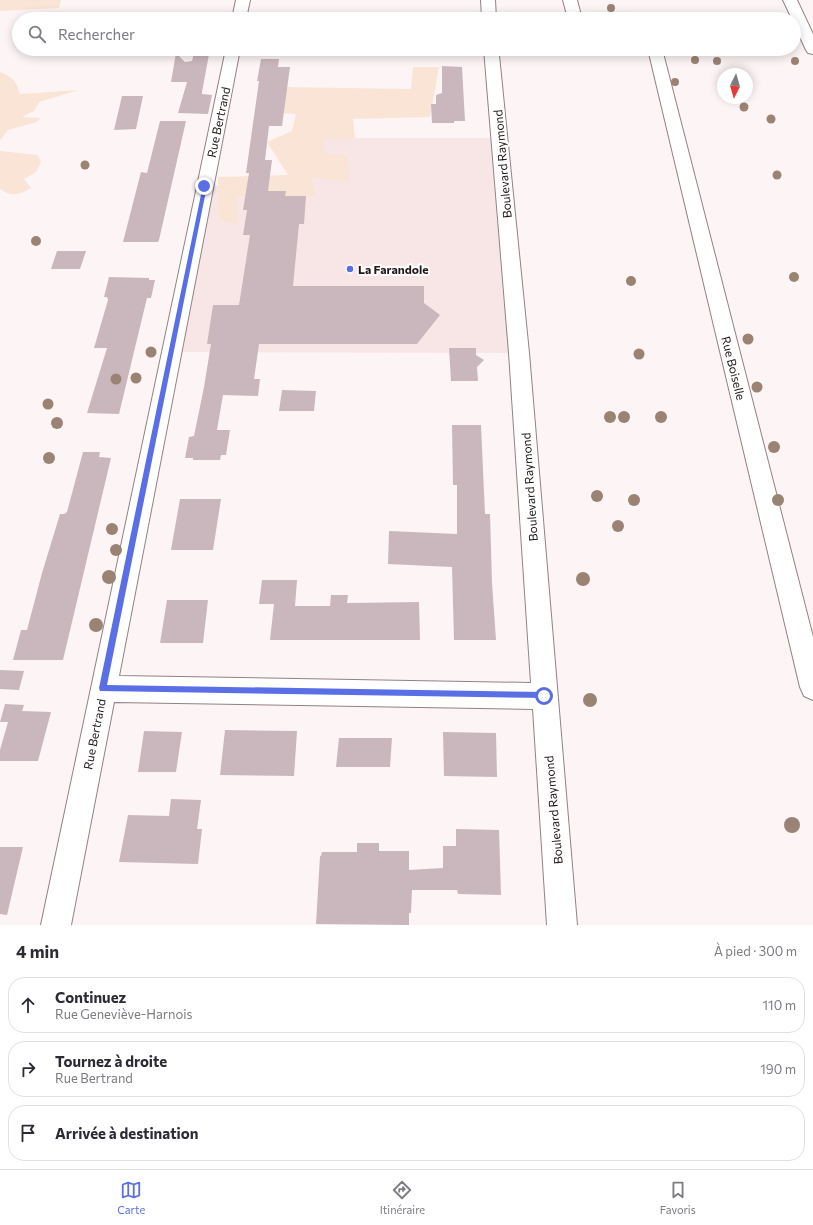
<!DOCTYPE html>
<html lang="fr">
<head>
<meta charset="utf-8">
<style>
  body { margin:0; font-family:Commissioner,sans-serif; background:#f7f7f7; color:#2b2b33 }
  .compass { position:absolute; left:717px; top:68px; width:36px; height:36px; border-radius:50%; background:#fff; box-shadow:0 2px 10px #0003; rotate:185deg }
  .stop { position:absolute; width:12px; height:12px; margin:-9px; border:3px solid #5a6fe6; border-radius:50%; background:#fff }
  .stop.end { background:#5a6fe6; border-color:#fff; box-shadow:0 1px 4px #0008 }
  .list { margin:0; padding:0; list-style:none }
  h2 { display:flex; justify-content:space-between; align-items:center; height:52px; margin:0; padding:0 16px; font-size:17px }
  h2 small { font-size:13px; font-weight:400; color:#7c7c81 }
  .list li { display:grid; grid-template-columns:26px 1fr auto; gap:12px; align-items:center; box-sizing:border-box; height:56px; margin:0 8px 8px; padding:0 8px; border:1px solid #e1e1e2; border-radius:16px }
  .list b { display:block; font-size:15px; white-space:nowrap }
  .list p { margin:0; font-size:13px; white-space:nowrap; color:#7c7c81 }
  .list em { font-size:13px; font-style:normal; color:#7c7c81 }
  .icon { flex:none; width:22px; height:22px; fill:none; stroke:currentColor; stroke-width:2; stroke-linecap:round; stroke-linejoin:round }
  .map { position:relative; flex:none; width:813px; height:925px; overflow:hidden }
  .search { position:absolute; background:#fff; box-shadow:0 2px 10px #0003; left:12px; right:12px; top:12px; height:44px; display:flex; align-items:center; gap:10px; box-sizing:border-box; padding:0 14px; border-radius:22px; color:#7c7c81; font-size:15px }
  .sheet { height:244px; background:#fff }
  nav { display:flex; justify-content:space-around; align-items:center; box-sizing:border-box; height:56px; border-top:1px solid #e1e1e2; background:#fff; font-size:11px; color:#7c7c81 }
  nav a { display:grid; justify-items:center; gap:2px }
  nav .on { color:#5a6fe6 }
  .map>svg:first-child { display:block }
  .built { fill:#f8e6e7 }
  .green { fill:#fae4d5 }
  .building { fill:#cab7be }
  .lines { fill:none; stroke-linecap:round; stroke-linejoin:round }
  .minor-casing { stroke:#948182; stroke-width:2 }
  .minor { fill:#fff; fill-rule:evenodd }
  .tree { fill:#9b8374 }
  .route { fill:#5a6fe6 }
  .poi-dot { fill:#5a6fe6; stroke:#fff; stroke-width:1.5 }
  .labels { text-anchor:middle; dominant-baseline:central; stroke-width:4; stroke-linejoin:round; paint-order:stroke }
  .street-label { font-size:12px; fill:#1f1718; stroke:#fff }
  .poi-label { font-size:12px; font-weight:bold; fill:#1f1718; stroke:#fff; text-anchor:start }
</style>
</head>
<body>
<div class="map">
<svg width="813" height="925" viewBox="0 0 813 925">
  <rect width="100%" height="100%" fill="#fdf4f5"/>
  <!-- built -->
  <path class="built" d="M299,138H499L519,353L171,352L204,186H293Z"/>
  <!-- green -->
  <g class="green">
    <path d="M0,0H61L59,8L0,11Z"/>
    <path d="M413,67H439L430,117L353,119L355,139H325L322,153L347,155L350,182L311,177L316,196H237L238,224L220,221L218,177L288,175L267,142L292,131L296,114L267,112L278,87L411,89Z"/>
    <path d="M0,72C13,77 16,81 20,94L79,90L39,102L34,111L22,117L40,118L37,122L8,130L0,140Z"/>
    <path d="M0,151L38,155L41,162L36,172L24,179L31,188C20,195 11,197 0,189Z"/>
  </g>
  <!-- building -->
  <g class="building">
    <path d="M195,49H210L202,92V94L212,95L208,114L178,113L187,82H171L176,53L185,62L192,61Z"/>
    <path d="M261,59H279L278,67H290L282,126H269L265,160H272L268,191H286L285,196H306L304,224H299L293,286H424V303L440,315L417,344H259L254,379H260L258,396L223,395L217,430H230L226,455H221L220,460H193V458H185L189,437L194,436L204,387L211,344H207L213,305H239L250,235H243L247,210H243L249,173H246L259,81H257Z"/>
    <path d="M442,66L462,67L465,121H454V123H432L431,104H436V95L442,93Z"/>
    <path d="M122,96H143L136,129L114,130Z"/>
    <path d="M160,121H186L159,240L158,242H123L141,172L147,173Z"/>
    <path d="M57,251H86L80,269H51Z"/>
    <path d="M109,277L149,278V280H155L151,298H147L119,414L87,413L107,348H94L108,300L107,297H104Z"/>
    <path d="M449,348H476V355L484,360L477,367L478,381H451Z"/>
    <path d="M282,390L316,391L314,411H279Z"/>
    <path d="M452,425H481L485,514H490L492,583L496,640H454L452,567L388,564L389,531L457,534V485H453Z"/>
    <path d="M83,452H100L99,457L111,458L63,660H13L21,630H27L42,573L60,514H64L67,512Z"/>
    <path d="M180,499H221L213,550H171Z"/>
    <path d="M262,580H297L295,606H330L331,595H348L347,603L419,602L420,640H270L274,604H259Z"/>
    <path d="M167,600H208L203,643H160Z"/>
    <path d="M0,670L24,671L19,690L0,689Z"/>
    <path d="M5,704L24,705L22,711L51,712L38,761H0V750L8,722H0Z"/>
    <path d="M225,730L297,731L294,776L220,775Z"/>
    <path d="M144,731L182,732L176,772H138Z"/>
    <path d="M443,732L496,733L497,777L444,776Z"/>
    <path d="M339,738H392L390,767H336Z"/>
    <path d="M171,799L201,800L197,829H202L198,864L119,862L128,815L169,816Z"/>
    <path d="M456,829L499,830L501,895L458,894L457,890H412L411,913H409V925L316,924L320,856H321L322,852H357V843H379V851H409V870L443,868V846H456Z"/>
    <path d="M0,847H23L7,915L0,914Z"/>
  </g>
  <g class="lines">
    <!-- minor casing -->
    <g class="minor-casing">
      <g id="minor">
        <path d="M236,0H250L246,19H232Z"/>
        <path d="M481,0H495L496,19H482Z"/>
        <path d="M563,0H577L582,19H568Z"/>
        <path d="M783,0H797L813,34V54L808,53L806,50L794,24V19H792Z"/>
        <path d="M226,49H240L119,676L531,683L509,353L484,49H619L617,52L612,53L499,55L529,353L577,925H547L533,709L114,702L71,925H41Z"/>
        <path d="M648,49H662L813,637V700L804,696L800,687Z"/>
      </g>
    </g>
    <!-- minor -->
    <use href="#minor" class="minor"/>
  </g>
  <!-- trees -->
  <g class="tree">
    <circle cx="611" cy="8" r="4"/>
    <circle cx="695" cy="60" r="4"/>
    <circle cx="717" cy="61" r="4"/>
    <circle cx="795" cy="61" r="4"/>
    <circle cx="675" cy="82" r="4"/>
    <circle cx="744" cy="107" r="4.5"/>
    <circle cx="771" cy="119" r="4.5"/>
    <circle cx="85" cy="165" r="4.5"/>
    <circle cx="777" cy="175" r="4.5"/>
    <circle cx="36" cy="241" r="5"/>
    <circle cx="794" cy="277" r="5"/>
    <circle cx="631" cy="281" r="5"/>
    <circle cx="748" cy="339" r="5.5"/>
    <circle cx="151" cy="352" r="5.5"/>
    <circle cx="639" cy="354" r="5.5"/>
    <circle cx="136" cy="378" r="5.5"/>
    <circle cx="116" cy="379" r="5.5"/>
    <circle cx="757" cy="387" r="5.5"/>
    <circle cx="48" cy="404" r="5.5"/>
    <circle cx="610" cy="417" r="6"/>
    <circle cx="624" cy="417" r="6"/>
    <circle cx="661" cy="417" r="6"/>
    <circle cx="57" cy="423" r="6"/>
    <circle cx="774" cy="447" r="6"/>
    <circle cx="49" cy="458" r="6"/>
    <circle cx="597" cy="496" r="6"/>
    <circle cx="634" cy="500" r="6"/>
    <circle cx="778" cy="500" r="6"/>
    <circle cx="618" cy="526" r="6"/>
    <circle cx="112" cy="529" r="6"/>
    <circle cx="116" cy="550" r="6"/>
    <circle cx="109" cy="577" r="7"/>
    <circle cx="583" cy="579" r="7"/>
    <circle cx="96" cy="625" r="7"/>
    <circle cx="590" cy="700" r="7"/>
    <circle cx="792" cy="825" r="8"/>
  </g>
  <!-- route -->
  <path class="route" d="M203,185L207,186L107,685L544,692L547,693V698L100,691L99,688Z"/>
  <!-- markers -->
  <circle class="poi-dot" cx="350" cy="269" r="4"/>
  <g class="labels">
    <!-- street labels -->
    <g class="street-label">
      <text transform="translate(218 122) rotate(-78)">Rue Bertrand</text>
      <text transform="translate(502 164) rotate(-95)">Boulevard Raymond</text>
      <text transform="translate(734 368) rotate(76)">Rue Boiselle</text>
      <text transform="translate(529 487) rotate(-94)">Boulevard Raymond</text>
      <text transform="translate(94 734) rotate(-79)">Rue Bertrand</text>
      <text transform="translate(553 810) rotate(-95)">Boulevard Raymond</text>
    </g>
    <!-- poi labels -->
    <g class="poi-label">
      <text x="358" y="269">La Farandole</text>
    </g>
  </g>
</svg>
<svg class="compass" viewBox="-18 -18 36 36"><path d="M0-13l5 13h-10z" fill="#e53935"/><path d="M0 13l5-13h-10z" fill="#7c7c81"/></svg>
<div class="stop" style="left:544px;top:696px"></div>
<div class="stop end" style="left:204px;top:186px"></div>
<div class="search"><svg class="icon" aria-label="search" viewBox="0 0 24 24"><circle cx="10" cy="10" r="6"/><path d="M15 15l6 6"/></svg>Rechercher</div>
</div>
<section class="sheet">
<h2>4 min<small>À pied · 300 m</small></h2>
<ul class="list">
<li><svg class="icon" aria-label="ahead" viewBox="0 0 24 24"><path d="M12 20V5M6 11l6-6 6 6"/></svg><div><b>Continuez</b><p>Rue Geneviève-Harnois</p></div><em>110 m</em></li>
<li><svg class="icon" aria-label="right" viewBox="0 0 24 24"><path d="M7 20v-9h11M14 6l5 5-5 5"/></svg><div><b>Tournez à droite</b><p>Rue Bertrand</p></div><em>190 m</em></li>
<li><svg class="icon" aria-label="arrive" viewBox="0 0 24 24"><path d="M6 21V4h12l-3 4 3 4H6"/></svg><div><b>Arrivée à destination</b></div></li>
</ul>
</section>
<nav>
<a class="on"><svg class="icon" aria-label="map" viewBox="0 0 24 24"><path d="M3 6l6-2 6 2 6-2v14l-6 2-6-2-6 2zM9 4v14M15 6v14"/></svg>Carte</a>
<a><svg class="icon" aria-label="directions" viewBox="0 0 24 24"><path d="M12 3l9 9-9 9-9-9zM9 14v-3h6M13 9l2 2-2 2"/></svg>Itinéraire</a>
<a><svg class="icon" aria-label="saved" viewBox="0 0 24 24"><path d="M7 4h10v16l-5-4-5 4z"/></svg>Favoris</a>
</nav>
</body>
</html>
